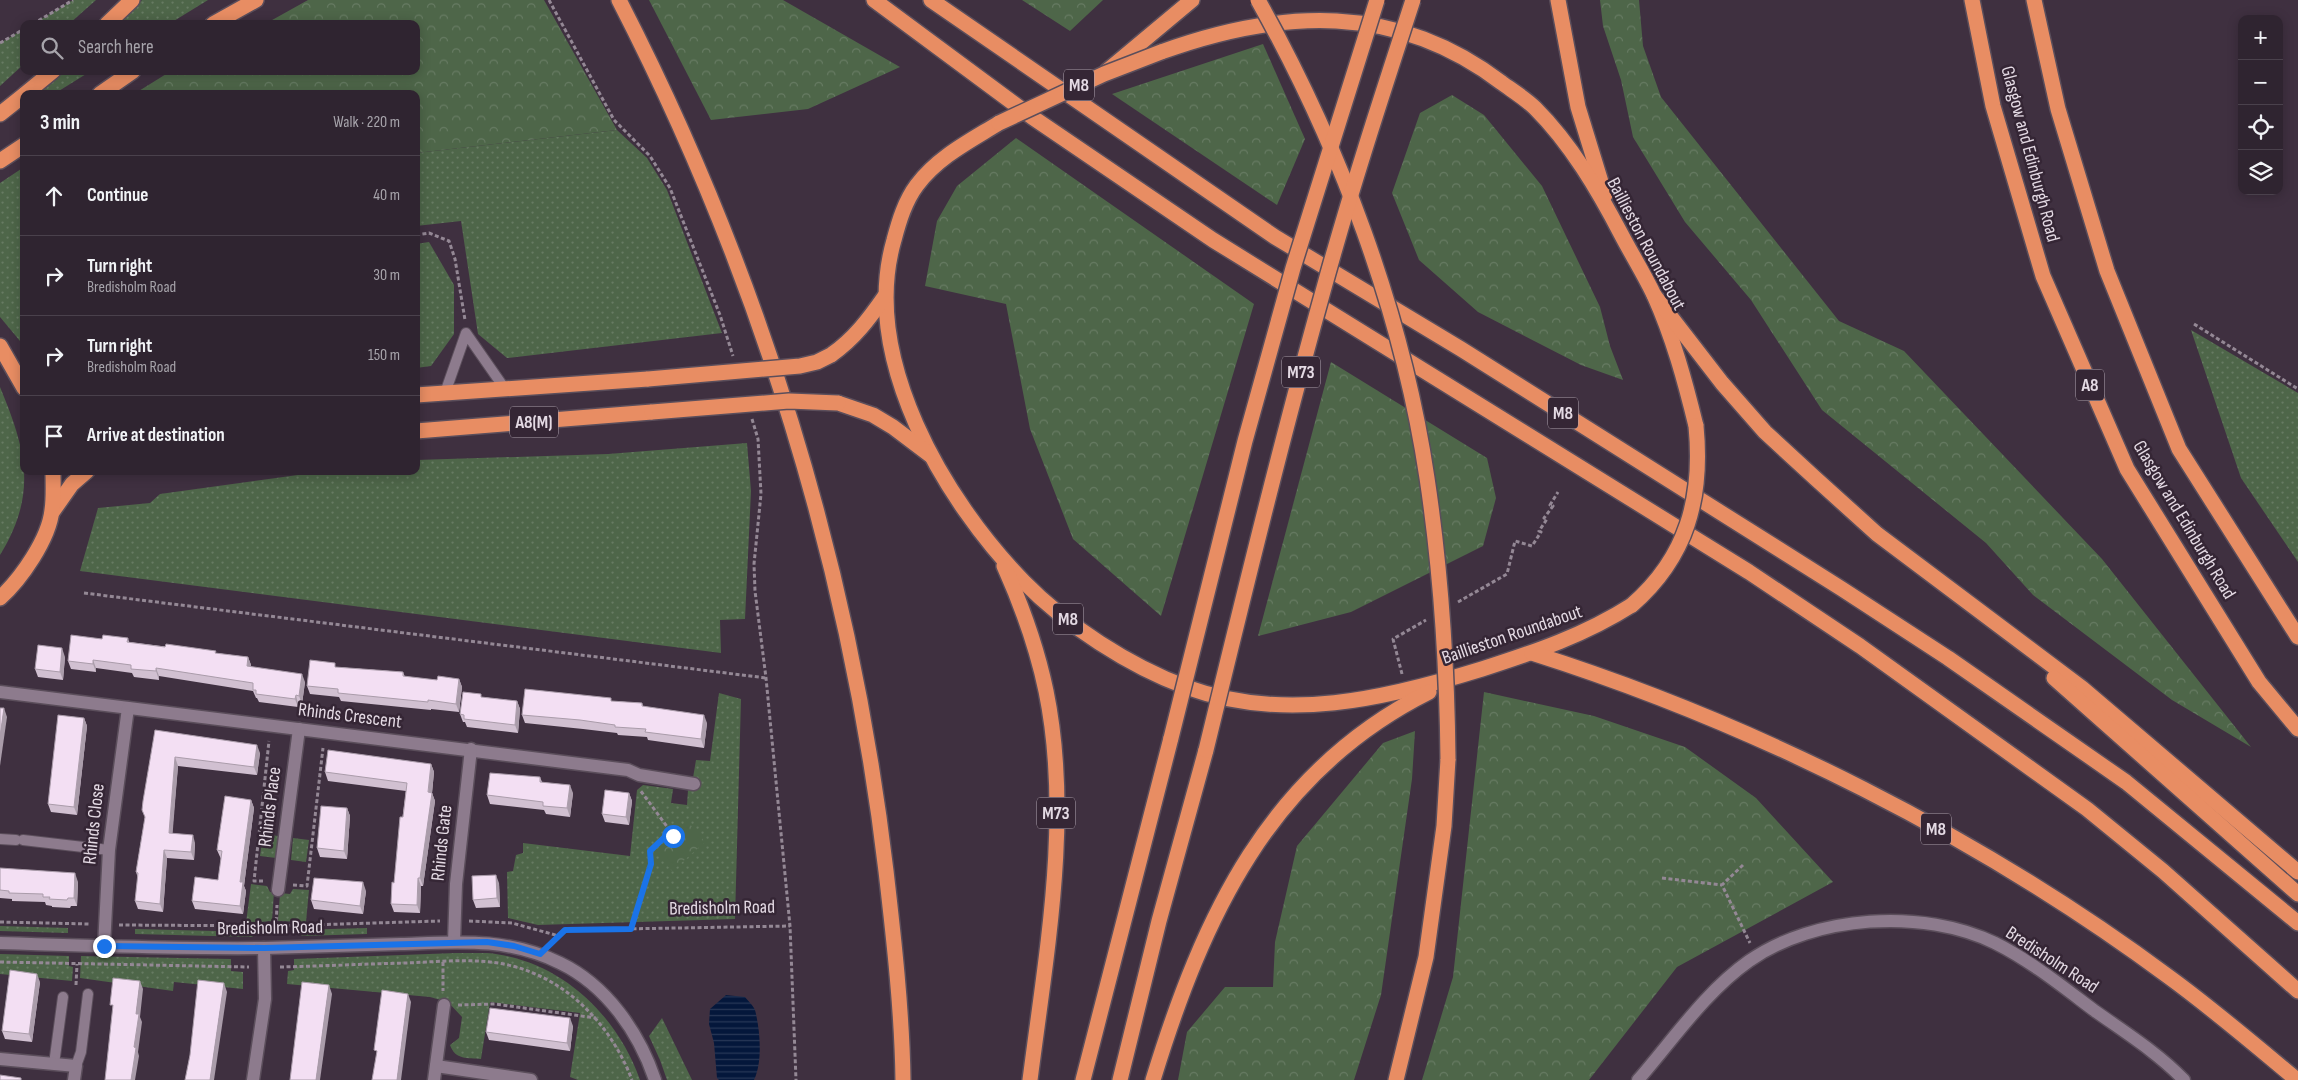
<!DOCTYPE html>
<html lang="en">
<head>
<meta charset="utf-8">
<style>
  body { margin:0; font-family:"Sofia Sans Condensed",sans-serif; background:#3b303c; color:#f1f3f6 }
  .controls { position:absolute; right:15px; top:15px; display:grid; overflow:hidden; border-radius:10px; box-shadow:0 2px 12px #0003 }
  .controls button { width:45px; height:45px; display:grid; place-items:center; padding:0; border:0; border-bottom:1px solid #4a414c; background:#2f2430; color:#f1f3f6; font:25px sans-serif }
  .stop { position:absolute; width:15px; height:15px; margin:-11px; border:4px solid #1a73e8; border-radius:50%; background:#fff }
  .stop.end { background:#1a73e8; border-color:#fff; box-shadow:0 1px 5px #0008 }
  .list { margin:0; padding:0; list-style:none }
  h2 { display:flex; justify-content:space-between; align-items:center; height:65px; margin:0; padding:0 20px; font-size:21px }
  h2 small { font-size:16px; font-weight:400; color:#a7a4ab }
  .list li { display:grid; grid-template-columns:32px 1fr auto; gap:15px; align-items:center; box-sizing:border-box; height:80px; padding:0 20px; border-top:1px solid #4a414c }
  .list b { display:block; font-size:19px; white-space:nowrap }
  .list p { margin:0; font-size:16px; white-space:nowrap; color:#a7a4ab }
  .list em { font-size:16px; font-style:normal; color:#a7a4ab }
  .icon { flex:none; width:28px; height:28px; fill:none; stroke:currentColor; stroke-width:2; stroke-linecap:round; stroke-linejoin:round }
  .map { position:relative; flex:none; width:2298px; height:1080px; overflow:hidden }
  .search { position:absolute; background:#2f2430; box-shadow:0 2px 12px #0003; left:20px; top:20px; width:400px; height:55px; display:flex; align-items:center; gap:12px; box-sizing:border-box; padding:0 18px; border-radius:10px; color:#a7a4ab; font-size:19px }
  .panel { position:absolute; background:#2f2430; box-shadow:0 2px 12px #0003; left:20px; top:90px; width:400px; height:385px; border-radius:10px }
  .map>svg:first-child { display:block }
  .grass { fill:url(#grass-dots) }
  .forest { fill:url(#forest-crowns) }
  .water { fill:url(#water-rules) }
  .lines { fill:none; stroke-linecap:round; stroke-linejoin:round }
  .lane-casing { stroke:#5b4e5b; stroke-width:12 }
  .street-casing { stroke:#5b4e5b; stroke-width:15 }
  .secondary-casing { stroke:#5b4e5b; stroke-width:15 }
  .highway-casing { stroke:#5b4e5b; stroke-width:18 }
  .path { stroke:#948895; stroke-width:3; stroke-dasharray:4 2.5; stroke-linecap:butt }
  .lane { stroke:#8d7b8d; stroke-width:10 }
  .street { stroke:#8d7b8d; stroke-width:12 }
  .secondary { stroke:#8d7b8d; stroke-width:12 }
  .highway { stroke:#e88d63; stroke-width:15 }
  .highway-bridge-casing { stroke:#5b4e5b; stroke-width:18; stroke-linecap:butt }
  .highway-bridge { stroke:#e88d63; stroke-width:15 }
  .wall { fill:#d1c0d1 }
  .shaded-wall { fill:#aa9caa }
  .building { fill:#f3dff3; stroke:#aa9caa }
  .route { stroke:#1a73e8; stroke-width:6 }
  .labels { text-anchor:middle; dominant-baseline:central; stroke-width:5; stroke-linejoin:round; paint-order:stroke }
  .shield { fill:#352635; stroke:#b0a4b0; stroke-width:1 }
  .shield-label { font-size:18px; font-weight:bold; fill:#e4dae4 }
  .street-label { font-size:19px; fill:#e4dae4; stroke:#352635 }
</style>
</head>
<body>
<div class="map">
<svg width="2298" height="1080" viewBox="0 0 2298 1080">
  <defs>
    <pattern id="grass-dots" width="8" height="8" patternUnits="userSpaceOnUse" patternTransform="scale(1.25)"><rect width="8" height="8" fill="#4e6649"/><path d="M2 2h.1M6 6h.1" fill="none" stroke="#677b63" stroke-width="1.8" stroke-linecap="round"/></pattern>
    <pattern id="forest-crowns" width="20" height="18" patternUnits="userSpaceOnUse" patternTransform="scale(1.25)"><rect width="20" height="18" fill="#4e6649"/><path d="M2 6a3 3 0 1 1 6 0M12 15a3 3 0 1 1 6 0" fill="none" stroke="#677b63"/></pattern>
    <pattern id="water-rules" width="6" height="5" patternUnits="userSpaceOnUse" patternTransform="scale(1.25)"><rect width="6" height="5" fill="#04173b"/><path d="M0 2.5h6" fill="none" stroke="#283857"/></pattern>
  </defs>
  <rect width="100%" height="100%" fill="#3f3040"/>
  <!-- grass -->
  <g class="grass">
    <path d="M73,0H96L69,24H33Z"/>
    <path d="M142,0H208L169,24H118Z"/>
    <path d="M24,29V64L0,86V43Z"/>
    <path d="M61,71H91L54,94H33Z"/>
    <path d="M617,130L647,158L667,190L722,333L507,358L478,334L461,221L416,226V153Z"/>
    <path d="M24,167V343L20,341L0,317V183Z"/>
    <path d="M429,242L454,285V334L431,366L416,368V244Z"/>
    <path d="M2191,330L2298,393V562L2241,478Z"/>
    <path d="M0,387C26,450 38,493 0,555Z"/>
    <path d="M747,443L751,491L745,619L720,620L721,653L80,571L98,508L150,503L160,494L327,471H416V460L608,454Z"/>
    <path d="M719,693L741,699L735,919L538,925L508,918L507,872L513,871L516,855L523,853V843L630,856L637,790L643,785L673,789L671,803L687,805L688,790H695L693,778L696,760L710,761Z"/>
    <path d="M263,834L278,836L276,858L260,856Z"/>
    <path d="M293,838L309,840L306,862L291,860Z"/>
    <path d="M251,884L267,886L270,892H274L272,921L246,923Z"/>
    <path d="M293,889L309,890L306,922L278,921L280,893L290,894Z"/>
    <path d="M0,926L68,928V933L0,931Z"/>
    <path d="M367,928V934L302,936L296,930Z"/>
    <path d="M135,929L257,932L252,937L135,934Z"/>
    <path d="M456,953C467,953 477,953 487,953C559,959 617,1014 640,1080H578L570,1077L580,1013L490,1002L481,1059C468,1058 455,1060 450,1045L459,1038L462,1017L448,1002L430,997L287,984L288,971L294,970V959Z"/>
    <path d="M0,954L69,956V966L73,967L72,981L0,974Z"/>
    <path d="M81,956L231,959V971L243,972V989L174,982L173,991L80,978Z"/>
    <path d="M662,1018L692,1080H667L660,1060L649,1036Z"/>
  </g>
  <!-- forest -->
  <g class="forest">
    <path d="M308,0H544L617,130L416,153V94H134L171,71H416V24H265Z"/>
    <path d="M649,0H783L900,67L808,109L711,120Z"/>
    <path d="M1022,0H1103L1070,31Z"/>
    <path d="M1600,0H1639L1643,46L1661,97L1839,321L1904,351L2102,559L2251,747L2172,700L2033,595L1986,543L1822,410L1751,300L1685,222L1633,137L1621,80L1603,26Z"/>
    <path d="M1263,44L1305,139L1277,205L1112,94Z"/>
    <path d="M1452,95L1484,115L1542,186L1600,307L1610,346L1623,380L1581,365L1478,312L1419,260L1392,193L1420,113Z"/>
    <path d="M1016,138L1254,304L1161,616L1073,539L1030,429L1006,304L925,286L937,221L957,186Z"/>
    <path d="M1331,362L1487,458L1496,498L1483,546L1351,612L1258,636Z"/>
    <path d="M1484,692L1594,716L1685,747L1756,798L1833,882L1677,967L1589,1080H1422L1453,977Z"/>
    <path d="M1415,731L1412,779L1381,995L1354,1080H1178L1187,1032L1225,987H1273L1275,942L1297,846L1383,743Z"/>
    <path d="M689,823L705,842L672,871L655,851Z"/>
  </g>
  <!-- water -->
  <path class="water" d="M726,995L745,997C748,1001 753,1005 755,1010C760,1029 763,1062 754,1080H719L717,1078L714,1043L709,1024L710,1009Z"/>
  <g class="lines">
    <!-- lane casing -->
    <g class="lane-casing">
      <g id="lane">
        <path d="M445,393L466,333L505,389"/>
        <path d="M0,839L16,840"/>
        <path d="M23,840L109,850"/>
        <path d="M54,1064L63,997"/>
        <path d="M76,1066L81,1052L88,994"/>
      </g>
    </g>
    <!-- street casing -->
    <g class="street-casing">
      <g id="street">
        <path d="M0,692L628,770L639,775L694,784"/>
        <path d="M278,890L299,729"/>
        <path d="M454,942L456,884L471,749"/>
        <path d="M104,946L109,850L128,708"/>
        <path d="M0,1059L76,1066L74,1080"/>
        <path d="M436,1066L531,1080"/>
        <path d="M253,1080L265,999L264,948"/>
        <path d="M434,1080L444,1005"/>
        <path d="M1638,1080C1673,1040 1705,992 1749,961C1815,915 1923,908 1995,943C2031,961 2063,987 2095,1011C2126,1033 2158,1053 2184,1080"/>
      </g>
    </g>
    <!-- secondary casing -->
    <g class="secondary-casing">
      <path id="secondary" d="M0,943C88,946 176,949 265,948C310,947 355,945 401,944C457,942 507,937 560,963C606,985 639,1032 655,1080"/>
    </g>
    <!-- highway casing -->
    <g class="highway-casing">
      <g id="highway">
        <path d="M619,0C759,272 850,567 886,871C894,940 902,1011 903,1080"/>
        <path d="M874,0L1032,117L1213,240L1749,572L1860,646L2087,809L2163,871L2298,991"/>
        <path d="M931,0L1275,237L1461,349L1842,589L1948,658L2126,782L2298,923"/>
        <path d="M1558,0L1578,107L1605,195"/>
        <path d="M1972,0L1993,106L2043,276L2127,469L2259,682L2298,729"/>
        <path d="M2034,0L2058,109L2107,271L2179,449L2298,637"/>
        <path d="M107,24L132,0"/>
        <path d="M213,24L256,0"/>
        <path d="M1161,52C1280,9 1396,2 1502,83C1513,91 1526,99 1535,108C1571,144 1598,190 1621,234C1632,255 1644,274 1654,295C1673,337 1685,381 1696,426"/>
        <path d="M1107,71L1192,0"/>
        <path d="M25,94L53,71"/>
        <path d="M100,94L133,71"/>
        <path d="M0,114L24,95"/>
        <path d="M999,123C970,141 938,157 917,185C905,201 899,221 894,240C860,358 944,500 1024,582C1066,625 1129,666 1186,687C1284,723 1385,699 1482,669C1535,652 1585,635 1632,605"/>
        <path d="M0,161L24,145"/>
        <path d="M1654,295L1722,383L1765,432L1815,478L1877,534L2082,688L2298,872"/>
        <path d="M0,346L24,388"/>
        <path d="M831,355C854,339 869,319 885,296"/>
        <path d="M416,395L648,379"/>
        <path d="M838,403L873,415L893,427L930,455"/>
        <path d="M416,431L652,412"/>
        <path d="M53,511L72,484L87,471"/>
        <path d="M1004,566C1022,606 1037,648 1046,691C1072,817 1046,954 1030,1080"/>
        <path d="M0,598C21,579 49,539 52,510C54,497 53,484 53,471"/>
        <path d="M1532,653C1756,724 1980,837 2169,977C2213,1009 2255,1045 2297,1080"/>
        <path d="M2054,678L2298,894"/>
        <path d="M1083,1080L1171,738"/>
        <path d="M1120,1080L1159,921L1206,750"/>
        <path d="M1153,1080C1203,917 1269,772 1429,692"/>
        <path d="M1396,1080L1426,957L1444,826L1448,759"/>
      </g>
    </g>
    <!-- path -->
    <g class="path">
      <path d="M549,0L614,120L650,156L670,188L720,315L733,356"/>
      <path d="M33,24L73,0"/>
      <path d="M0,43L24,29"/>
      <path d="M416,235L429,233L449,241L455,259L465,320"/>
      <path d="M2194,324L2298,389"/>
      <path d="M752,419L758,439L761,494L754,564L755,591L766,678L790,926L796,1080"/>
      <path d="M84,593L766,678"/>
      <path d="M1458,602L1507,574L1515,541L1532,546L1541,532L1539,531L1547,519L1544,518L1553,506L1550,505L1558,492"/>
      <path d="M1402,674L1393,639L1426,620"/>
      <path d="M1743,865L1722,885L1750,943"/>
      <path d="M1662,878L1722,885"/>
      <path d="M263,881H254L269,741"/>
      <path d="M293,885L307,886L323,748"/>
      <path d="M469,921L512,923L559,936"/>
      <path d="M0,922L90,924"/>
      <path d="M119,925L276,926L440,921"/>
      <path d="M631,929L651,864L650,851L671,832L640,790"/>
      <path d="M272,933L276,926L277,905"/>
      <path d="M553,942L565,930L790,926"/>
      <path d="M0,962L249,967"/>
      <path d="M443,962V991"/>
      <path d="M280,967C322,966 364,964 406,963C434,962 462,959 490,962C557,969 609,1019 632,1080"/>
      <path d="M76,985L77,964"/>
      <path d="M458,1005L495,1004L596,1018"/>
    </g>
    <!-- lane -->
    <use href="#lane" class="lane"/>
    <!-- street -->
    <use href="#street" class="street"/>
    <!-- secondary -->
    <use href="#secondary" class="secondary"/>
    <!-- highway -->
    <use href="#highway" class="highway"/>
    <!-- highway-bridge casing -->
    <g class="highway-bridge-casing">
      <g id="highway-bridge">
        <path d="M1258,0C1340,147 1402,311 1427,478C1441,571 1447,665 1448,759"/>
        <path d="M999,123L1104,74L1161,52"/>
        <path d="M648,379L800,366L817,362L831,355"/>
        <path d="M652,412L789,401L838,403"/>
        <path d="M1632,605C1687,557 1703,498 1696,426"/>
        <path d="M1171,738L1245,441L1293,268L1377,0"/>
        <path d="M1206,750C1243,598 1280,446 1322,295C1349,196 1381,98 1413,0"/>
      </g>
    </g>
    <!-- highway-bridge -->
    <use href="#highway-bridge" class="highway-bridge"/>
  </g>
  <!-- wall -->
  <g class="wall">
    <path d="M128,638L129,642L248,657L251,665V667L305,682L302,704H298V707L259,702L257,698H256L253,691L159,676V680L134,677L132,673L96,668V672L71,669L68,661L102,639Z"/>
    <path d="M65,657L63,680L38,677L35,669Z"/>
    <path d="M336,667L403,672L405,677L437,680L459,679L462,687L459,712L431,709V710L341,701L339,697L310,694L307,686Z"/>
    <path d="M482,697L517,701L520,709L518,733L467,727L465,722H463L460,714Z"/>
    <path d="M612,701L642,703L643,706L707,723L704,748L648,740L647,737L618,735L617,733L583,729L525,723L522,715Z"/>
    <path d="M84,718L87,726L77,815L51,812L48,804Z"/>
    <path d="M155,730L260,753L257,775L178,766L172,833L195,843L194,860L167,858L163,912L138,909L135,901L138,878L136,872L145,817Z"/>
    <path d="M431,764L434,772L432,793L435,801L423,886H421L420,913L394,912L391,904L406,791L328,781L325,772Z"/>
    <path d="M540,777L542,782L573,793L570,817L546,814L544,810L490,804L487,795Z"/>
    <path d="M629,793L632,801L629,825L605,822L602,814Z"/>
    <path d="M251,800L254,808L244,886L246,891L243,914L195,909L192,901L218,880L221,859L217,850Z"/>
    <path d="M347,808L350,816L347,859L320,857L317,848Z"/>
    <path d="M0,868L78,882L77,906H71L70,908L52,907V906L46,905L45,902L12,901V899L0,898Z"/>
    <path d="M499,883L500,907L476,908L473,900Z"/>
    <path d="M366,891L363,914L314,909L311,900Z"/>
    <path d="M40,982L32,1042L5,1039L2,1031Z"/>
    <path d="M573,1026L570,1051L489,1040L486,1032Z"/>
  </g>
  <!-- shaded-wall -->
  <g class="shaded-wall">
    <path d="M62,648L65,657L63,680L60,672Z"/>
    <path d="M248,657L251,665L250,674L247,666Z"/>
    <path d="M93,660L96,668V672L93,664Z"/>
    <path d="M156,668L159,676V680L156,671Z"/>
    <path d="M302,674L305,682L302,704L299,696Z"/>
    <path d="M459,679L462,687L459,712L456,704Z"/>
    <path d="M296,695L298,704V707L295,699Z"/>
    <path d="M517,701L520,709L518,733L515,725Z"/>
    <path d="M4,708L7,717L0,766V737Z"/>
    <path d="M704,715L707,723L704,748L701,739Z"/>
    <path d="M84,718L87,726L77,815L74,807Z"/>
    <path d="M257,745L260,753L257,775L254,767Z"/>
    <path d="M175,757L178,766L172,841L169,833Z"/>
    <path d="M431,764L434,772L432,793L435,801L423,886L420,878Z"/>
    <path d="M570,785L573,793L570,817L567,808Z"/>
    <path d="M629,793L632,801L629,825L626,817Z"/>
    <path d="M251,800L254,808L244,886L246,891L243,914L240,906V882Z"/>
    <path d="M347,808L350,816L347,859L344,851Z"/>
    <path d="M193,835L195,843L194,860L191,852Z"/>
    <path d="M164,850L167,858L163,912L160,904Z"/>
    <path d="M75,873L78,882L77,906L74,898Z"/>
    <path d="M496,875L499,883L500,907L497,898Z"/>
    <path d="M418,878L421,886L420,913L417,905Z"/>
    <path d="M363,882L366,891L363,914L360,906Z"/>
    <path d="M37,974L40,982L32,1042L29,1034Z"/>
    <path d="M140,981L143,989L140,1017L142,1022L138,1052L139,1056L135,1080H131L136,1014Z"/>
    <path d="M224,983L227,992L214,1080H210Z"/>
    <path d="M329,985L332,994L320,1080H316Z"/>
    <path d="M408,994L411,1002L401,1080H397Z"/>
    <path d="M570,1018L573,1026L570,1051L567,1043Z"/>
  </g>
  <!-- building -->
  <g class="building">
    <path d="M71,635L102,639L103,635L128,638L127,642L165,647L166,644L216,651L215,653L248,657L247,666L302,674L299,696L296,695L295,699L256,694V690H253V683L156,668V671L131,669V665L93,660V664L68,661Z"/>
    <path d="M38,645L62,648L60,672L35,669Z"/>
    <path d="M310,660L335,663V667L403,672V676L437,680L438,676L459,679L456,704L428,700V702L338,693V689L307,686Z"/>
    <path d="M525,689L611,698V701L642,703V706L704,715L701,739L645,732L646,729L615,727V725L580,720L522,715Z"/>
    <path d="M463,692L481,694V697L517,701L515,725L464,719V715L460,714Z"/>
    <path d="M0,708H4L0,737Z"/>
    <path d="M58,715L84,718L74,807L48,804Z"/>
    <path d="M155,730L257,745L254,767L175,757L169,833L193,835L191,852L164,850L160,904L135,901L138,873L136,872L145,817L142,810L143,801Z"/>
    <path d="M328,750L431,764L428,792L432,793L420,878H418L417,905L391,904L392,882L394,883L400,817H403L407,783L325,772Z"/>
    <path d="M490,773L540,777V782L570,785L567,808L543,806V802L487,795Z"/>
    <path d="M605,790L629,793L626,817L602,814Z"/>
    <path d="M225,796L251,800L240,882H243L240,906L192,901L195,877L218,880L222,851L217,850Z"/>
    <path d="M321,806L347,808L344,851L317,848Z"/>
    <path d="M0,868L75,873L74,898H68L67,900L49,899L50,897H43V894L9,893V891L0,890Z"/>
    <path d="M496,875L497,898L473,900L472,876Z"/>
    <path d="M314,878L363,882L360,906L311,900Z"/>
    <path d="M10,970L37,974L29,1034L2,1031Z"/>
    <path d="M113,978L140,981L136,1014H139L134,1047L136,1048L131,1080H105L113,1005H110Z"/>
    <path d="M198,980L224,983L210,1080H185L190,1055Z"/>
    <path d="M302,982L329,985L316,1080H290Z"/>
    <path d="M382,990L408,994L397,1080H372L377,1051L374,1050Z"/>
    <path d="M490,1008L570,1018L567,1043L486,1032Z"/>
    <path d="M0,1075L21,1078V1080H0Z"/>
  </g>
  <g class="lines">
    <!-- route -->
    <path class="route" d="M104,946L264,948L487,942L514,946L540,954L565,930L631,929L651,864L650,851L670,832L673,836"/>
  </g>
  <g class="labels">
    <!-- shield labels -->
    <g class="shield">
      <rect x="1064" y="69.5" width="30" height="31" rx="4"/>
      <rect x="1282" y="356.5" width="38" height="31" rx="4"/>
      <rect x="2076" y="369.5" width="28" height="31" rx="4"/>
      <rect x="1548" y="397.5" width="30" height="31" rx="4"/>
      <rect x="510" y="406.5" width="48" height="31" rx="4"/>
      <rect x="1053" y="603.5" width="30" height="31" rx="4"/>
      <rect x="1037" y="797.5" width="38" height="31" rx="4"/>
      <rect x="1921" y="813.5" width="30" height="31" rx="4"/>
    </g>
    <g class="shield-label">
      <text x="1079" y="85">M8</text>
      <text x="1301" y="372">M73</text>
      <text x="2090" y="385">A8</text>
      <text x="1563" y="413">M8</text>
      <text x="534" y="422">A8(M)</text>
      <text x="1068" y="619">M8</text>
      <text x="1056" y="813">M73</text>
      <text x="1936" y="829">M8</text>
    </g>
    <!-- street labels -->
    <g class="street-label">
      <text transform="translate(2030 154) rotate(75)">Glasgow and Edinburgh Road</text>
      <text transform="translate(1646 244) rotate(62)">Baillieston Roundabout</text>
      <text transform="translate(2184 520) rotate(59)">Glasgow and Edinburgh Road</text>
      <text transform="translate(1512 635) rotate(-19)">Baillieston Roundabout</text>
      <text transform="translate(350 716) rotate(7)">Rhinds Crescent</text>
      <text transform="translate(270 807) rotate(-83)">Rhinds Place</text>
      <text transform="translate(94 824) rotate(-84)">Rhinds Close</text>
      <text transform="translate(442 843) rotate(-84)">Rhinds Gate</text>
      <text transform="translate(722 908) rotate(-1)">Bredisholm Road</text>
      <text transform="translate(270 928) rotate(-1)">Bredisholm Road</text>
      <text transform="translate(2052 960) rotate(33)">Bredisholm Road</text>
    </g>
  </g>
</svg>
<div class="controls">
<button>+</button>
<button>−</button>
<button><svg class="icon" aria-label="locate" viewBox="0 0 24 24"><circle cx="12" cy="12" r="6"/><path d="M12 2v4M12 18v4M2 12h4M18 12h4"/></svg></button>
<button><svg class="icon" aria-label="layers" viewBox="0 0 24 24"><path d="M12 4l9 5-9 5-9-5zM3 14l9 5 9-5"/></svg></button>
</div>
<div class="stop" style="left:673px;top:836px"></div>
<div class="stop end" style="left:104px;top:946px"></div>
<div class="search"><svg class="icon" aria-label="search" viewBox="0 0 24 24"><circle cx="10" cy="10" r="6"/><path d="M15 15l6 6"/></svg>Search here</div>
<section class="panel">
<h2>3 min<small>Walk · 220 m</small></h2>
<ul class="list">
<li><svg class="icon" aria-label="ahead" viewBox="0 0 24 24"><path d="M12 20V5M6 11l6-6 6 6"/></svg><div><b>Continue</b></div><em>40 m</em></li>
<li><svg class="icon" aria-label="right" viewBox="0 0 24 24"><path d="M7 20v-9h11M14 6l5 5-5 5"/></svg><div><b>Turn right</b><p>Bredisholm Road</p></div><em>30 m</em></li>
<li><svg class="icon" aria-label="right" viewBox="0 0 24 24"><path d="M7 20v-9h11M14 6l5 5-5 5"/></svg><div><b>Turn right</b><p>Bredisholm Road</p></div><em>150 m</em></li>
<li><svg class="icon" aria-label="arrive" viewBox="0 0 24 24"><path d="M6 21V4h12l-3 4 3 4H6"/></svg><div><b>Arrive at destination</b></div></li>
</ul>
</section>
</div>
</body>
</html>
